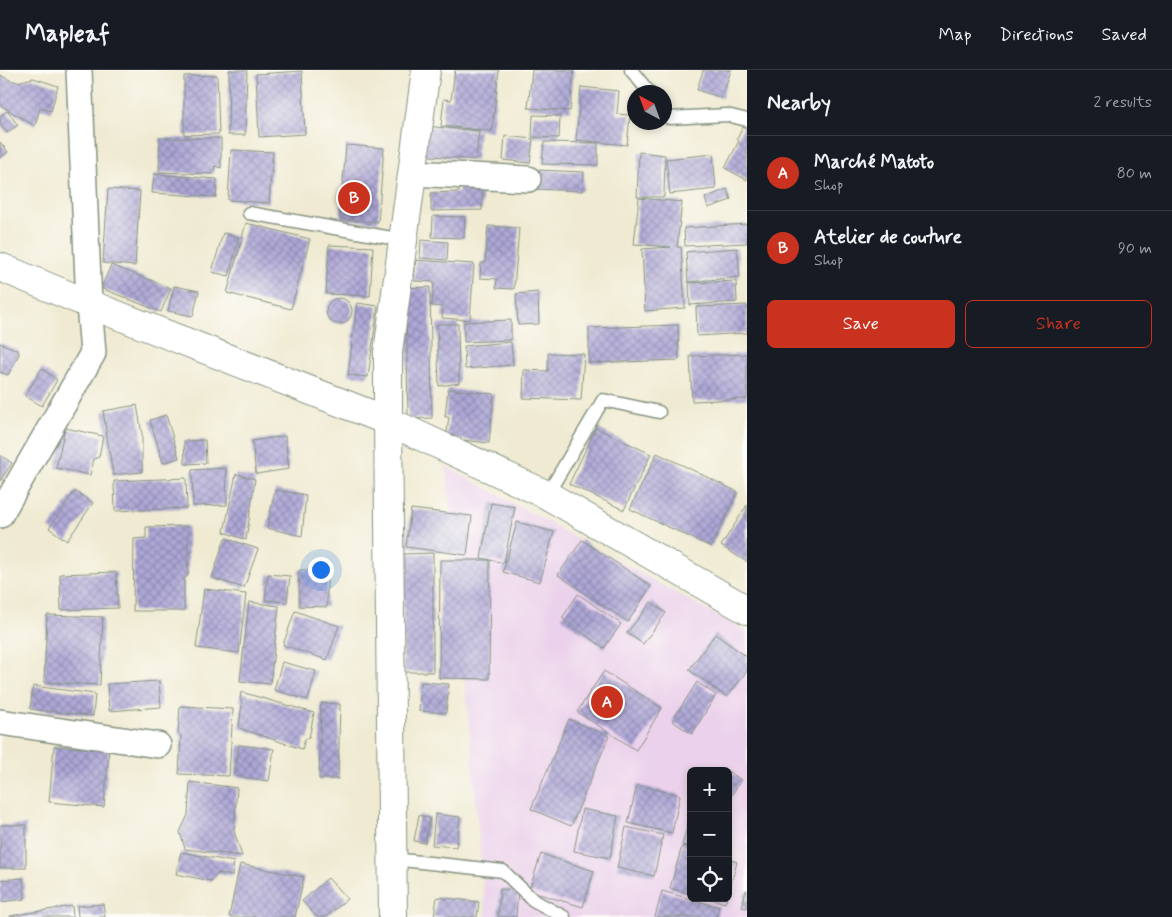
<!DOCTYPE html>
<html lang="en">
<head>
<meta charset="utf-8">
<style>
  body { margin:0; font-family:Mynerve,sans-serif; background:#242831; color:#f1f3f6 }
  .controls { position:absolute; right:15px; bottom:15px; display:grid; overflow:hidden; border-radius:8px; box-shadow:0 2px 8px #0003 }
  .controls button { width:45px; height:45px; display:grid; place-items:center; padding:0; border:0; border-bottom:1px solid #363941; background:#171b24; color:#f1f3f6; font:25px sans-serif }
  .compass { position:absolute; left:627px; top:15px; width:45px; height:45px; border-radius:50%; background:#171b24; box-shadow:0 2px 8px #0003; rotate:319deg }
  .you { position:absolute; left:320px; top:499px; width:18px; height:18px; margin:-12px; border:4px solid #fff; border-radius:50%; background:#1a73e8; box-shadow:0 0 0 8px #1a73e833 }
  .badge { display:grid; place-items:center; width:32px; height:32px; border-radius:50%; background:#c8321e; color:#fff; font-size:16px; font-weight:700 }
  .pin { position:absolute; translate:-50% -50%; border:2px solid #fff; box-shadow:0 1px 5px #0006 }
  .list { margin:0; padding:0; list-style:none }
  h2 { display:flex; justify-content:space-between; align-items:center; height:65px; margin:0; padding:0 20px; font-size:21px }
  h2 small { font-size:16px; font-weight:400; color:#9ea1a6 }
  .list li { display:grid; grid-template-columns:32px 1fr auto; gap:15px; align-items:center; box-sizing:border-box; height:75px; padding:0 20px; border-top:1px solid #363941 }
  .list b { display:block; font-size:19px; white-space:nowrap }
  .list p { margin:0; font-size:16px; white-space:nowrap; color:#9ea1a6 }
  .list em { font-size:16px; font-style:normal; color:#9ea1a6 }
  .actions { display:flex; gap:10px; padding:15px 20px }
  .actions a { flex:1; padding:11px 0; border:1px solid #c8321e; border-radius:8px; text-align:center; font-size:18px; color:#c8321e }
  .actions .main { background:#c8321e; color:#fff }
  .icon { flex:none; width:28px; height:28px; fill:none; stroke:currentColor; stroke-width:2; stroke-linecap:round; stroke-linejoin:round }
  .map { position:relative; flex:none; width:747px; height:847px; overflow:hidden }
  header { display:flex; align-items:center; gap:30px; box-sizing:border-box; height:70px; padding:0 25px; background:#171b24; border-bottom:1px solid #363941 }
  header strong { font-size:24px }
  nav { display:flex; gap:28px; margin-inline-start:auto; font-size:18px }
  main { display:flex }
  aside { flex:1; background:#171b24 }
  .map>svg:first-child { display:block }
  .built { fill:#ebd1eb; fill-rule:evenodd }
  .building { fill:url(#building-cross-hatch) }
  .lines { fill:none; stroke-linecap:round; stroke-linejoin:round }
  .lane-casing { stroke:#879482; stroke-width:15 }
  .street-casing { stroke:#879482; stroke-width:28 }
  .secondary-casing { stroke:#879482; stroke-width:30 }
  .lane { stroke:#fff; stroke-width:12 }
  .street { stroke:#fff; stroke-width:25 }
  .secondary { stroke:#fff; stroke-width:28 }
</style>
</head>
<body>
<header>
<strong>Mapleaf</strong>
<nav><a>Map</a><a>Directions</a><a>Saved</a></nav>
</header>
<main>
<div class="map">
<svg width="747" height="847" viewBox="0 0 747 847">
  <defs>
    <pattern id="building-cross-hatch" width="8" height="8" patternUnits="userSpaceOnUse" patternTransform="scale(1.25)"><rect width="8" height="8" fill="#aea7d7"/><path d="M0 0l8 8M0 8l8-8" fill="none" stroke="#8d89af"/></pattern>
  </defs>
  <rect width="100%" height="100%" fill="#fdfcf7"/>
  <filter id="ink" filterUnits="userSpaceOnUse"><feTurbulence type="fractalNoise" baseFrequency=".02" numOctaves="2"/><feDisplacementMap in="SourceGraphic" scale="10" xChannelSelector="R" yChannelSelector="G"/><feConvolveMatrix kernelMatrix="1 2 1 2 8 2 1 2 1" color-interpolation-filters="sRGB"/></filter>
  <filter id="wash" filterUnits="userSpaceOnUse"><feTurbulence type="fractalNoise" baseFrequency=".0096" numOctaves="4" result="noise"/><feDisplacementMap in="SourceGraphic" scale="20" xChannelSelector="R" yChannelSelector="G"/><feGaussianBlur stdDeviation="1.12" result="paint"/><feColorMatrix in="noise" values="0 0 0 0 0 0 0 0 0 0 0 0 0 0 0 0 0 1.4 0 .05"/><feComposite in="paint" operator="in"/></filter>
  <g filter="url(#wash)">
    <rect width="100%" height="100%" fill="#efead1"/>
    <!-- built -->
    <path class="built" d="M446,396L747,562V847H486ZM691,701H728V828H691Z"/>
    <g id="blocks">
      <!-- building -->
      <g class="building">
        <path d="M229,0H247L245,65H228Z"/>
        <path d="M455,0H499L492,61L441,56L444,29L451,30Z"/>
        <path d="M532,0H574L570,41L528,38Z"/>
        <path d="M703,0H731L722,28L697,20Z"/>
        <path d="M302,1L305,64L259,67L256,4Z"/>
        <path d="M0,5L10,10L18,12L33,8L58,16L51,41L40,38L35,56L0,35Z"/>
        <path d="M217,5L219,64L184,65V6Z"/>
        <path d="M581,17L619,21L617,44L630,45L627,75L576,70Z"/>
        <path d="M7,41L18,55L7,63L0,55V46Z"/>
        <path d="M533,45L560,46L559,68L532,67Z"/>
        <path d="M424,56L479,61L476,90L421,85Z"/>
        <path d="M743,57L747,59V110L725,98L739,71L737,69Z"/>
        <path d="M505,66L533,69L530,93L503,90Z"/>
        <path d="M160,68H221V98L215,96L213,104L159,102Z"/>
        <path d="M0,72L8,82L0,88Z"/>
        <path d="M544,72L598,73V95L542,94Z"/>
        <path d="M346,75L384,78L378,152L340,149Z"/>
        <path d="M231,80L273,82L269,133L228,130Z"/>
        <path d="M639,82L665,85L664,127H637Z"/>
        <path d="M713,84L716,119L670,124L666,89Z"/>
        <path d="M536,100L584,102L583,121L535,119Z"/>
        <path d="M154,104L217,109L216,127L152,123Z"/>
        <path d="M459,111H482V140L431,141V123L459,122Z"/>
        <path d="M108,119L140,121L135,196L103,193Z"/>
        <path d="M727,119L731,130L708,138L705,128Z"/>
        <path d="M639,128L682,132L677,177H681L685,238L645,241L642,179L671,177L634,174Z"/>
        <path d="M433,146L465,147L464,168L432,167Z"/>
        <path d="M246,153L310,169L291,239L227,223Z"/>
        <path d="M747,154V173L685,176L684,158Z"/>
        <path d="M488,156L519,158L514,219L496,218L497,209L480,208L481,193H485Z"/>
        <path d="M223,163L239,167L229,206L212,202Z"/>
        <path d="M421,170L448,172L447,190L420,188Z"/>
        <path d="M329,175L373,177L370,226L326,224Z"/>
        <path d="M737,178L740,207L688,212L686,182Z"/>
        <path d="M416,190L474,194L470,250L442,248L443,237L432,236L434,212L414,211Z"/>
        <path d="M111,195L171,218L161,242L101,218Z"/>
        <path d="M736,211L737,232L690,235L689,213Z"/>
        <path d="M174,216L199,221L193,246L168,241Z"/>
        <path d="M430,217L432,348L408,349L406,218Z"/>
        <path d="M538,222L539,254L518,255L516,224Z"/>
        <circle cx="339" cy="241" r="13"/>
        <path d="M357,233L378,236L368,307L348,305Z"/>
        <path d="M747,235V263L697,266L696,237Z"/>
        <path d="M511,250V270L464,272V252Z"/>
        <path d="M437,254H458L459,313L439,316Z"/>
        <path d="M678,255L679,290L589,293V258Z"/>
        <path d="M511,272L513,295L465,299L464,276Z"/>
        <path d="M0,273L18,280L19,284L8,305L0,302Z"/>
        <path d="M548,283L584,284L581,330L523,328L524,300L548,301Z"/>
        <path d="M747,284V329L692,331L690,286Z"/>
        <path d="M42,298L57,310L42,336L25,326Z"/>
        <path d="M448,319L494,324L489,373L446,368L449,347H445Z"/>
        <path d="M137,335L142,364V402L113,405L103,341Z"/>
        <path d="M166,345L179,388L163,393L150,350Z"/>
        <path d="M65,358L103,366L99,387L94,389L90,405L56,398Z"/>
        <path d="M596,358L651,384L624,440L569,414Z"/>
        <path d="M285,366L289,399L256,404L252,371Z"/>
        <path d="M205,370L206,393L185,394L184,371Z"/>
        <path d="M657,383L738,422L711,477L630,439Z"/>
        <path d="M0,385L12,393L0,411Z"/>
        <path d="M226,398L227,435L193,436L192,400Z"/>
        <path d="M236,404L255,409L246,470L224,462Z"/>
        <path d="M186,408L187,438L115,441L114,411Z"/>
        <path d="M275,420L306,425L302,466L267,458Z"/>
        <path d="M75,421L93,433L67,471L49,458Z"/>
        <path d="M491,433L515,437L504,493L481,488Z"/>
        <path d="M747,435V492L721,476Z"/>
        <path d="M411,439L472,446L467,485L406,477Z"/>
        <path d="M517,452L554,462L540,512L503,502Z"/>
        <path d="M188,456V506L184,508V541H133L134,469L146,468V457Z"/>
        <path d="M225,468L258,479L244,518L212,508Z"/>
        <path d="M582,470L651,516L628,552L558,505Z"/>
        <path d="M433,483V602H403V484Z"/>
        <path d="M440,490H490L489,609L439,608Z"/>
        <path d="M299,500H327V537L299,536Z"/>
        <path d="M116,502L118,538L61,540L60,504Z"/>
        <path d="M268,504L290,506L287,532L265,530Z"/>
        <path d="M204,519L246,524L239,583L196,578Z"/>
        <path d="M578,524L621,554L604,578L562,548Z"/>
        <path d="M249,532L279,536L270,614L240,611Z"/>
        <path d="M651,532L666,543L643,574L627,563Z"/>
        <path d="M295,541L339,556L327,590L283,575Z"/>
        <path d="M47,545L103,547L100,615L44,612Z"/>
        <path d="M715,564L747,587V601L727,627L689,600Z"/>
        <path d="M282,592L316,601L308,630L274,620Z"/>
        <path d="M604,601L662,638L636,680L577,642Z"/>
        <path d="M159,611L161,637L109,641L107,614Z"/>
        <path d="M421,612L449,614L446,643L419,641Z"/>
        <path d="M697,612L716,625L692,664L672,651Z"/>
        <path d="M33,616L95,624L93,646L30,639Z"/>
        <path d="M241,622L314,643L309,668L305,669L302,679L239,658L242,633L240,629Z"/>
        <path d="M321,633L340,634L338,709H319Z"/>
        <path d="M180,636L233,639L229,706L179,704L181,666L178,664Z"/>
        <path d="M569,649L609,666L571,756L531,739Z"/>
        <path d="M239,675L274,679L269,711L235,706Z"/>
        <path d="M54,676L109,680L104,737L49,732Z"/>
        <path d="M728,701L741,710L728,731Z"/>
        <path d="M190,712L237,718L234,761L242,786L185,779L180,762L188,745Z"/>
        <path d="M637,715L680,725L672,763L628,753Z"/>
        <path d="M582,739L618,746L610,788L574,781Z"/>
        <path d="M435,744L460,747L456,777L432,775Z"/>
        <path d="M419,745L430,748L425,773L414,771Z"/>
        <path d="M690,747H691V777L682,775Z"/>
        <rect x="0" y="755" width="26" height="43"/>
        <path d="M626,757L663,765L654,806L617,798Z"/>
        <path d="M682,776L691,779V824L670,818Z"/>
        <path d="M181,782L234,792L232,806L218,803L211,811L176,804Z"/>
        <path d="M541,784L594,801L583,837L529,821Z"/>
        <path d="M728,789L737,792L729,822H728Z"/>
        <path d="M240,794L304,807L295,847H229Z"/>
        <path d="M23,808L25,829L0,832V810Z"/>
        <path d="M328,808L347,829L326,847H317L302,831Z"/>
        <path d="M500,819L518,820L516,847H498Z"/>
        <path d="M746,820H747V838L742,837Z"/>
        <path d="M662,821L719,837L716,847H655Z"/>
        <path d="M437,827L479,832L477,847H434Z"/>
        <path d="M709,828H727L725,833Z"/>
        <path d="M103,834L105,847H78L77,836Z"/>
        <path d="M72,836L73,847H10V846Z"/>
      </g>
    </g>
  </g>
  <g filter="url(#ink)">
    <use href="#blocks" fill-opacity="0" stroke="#879482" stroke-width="1"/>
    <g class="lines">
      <!-- lane casing -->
      <g class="lane-casing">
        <g id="lane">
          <path d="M631,0L649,22"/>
          <path d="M664,42L669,48L727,45L747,50"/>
          <path d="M249,143L403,170"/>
          <path d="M547,425L603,330L659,342"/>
          <path d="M393,789L503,801L533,830L564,847"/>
        </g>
      </g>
      <!-- street casing -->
      <g class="street-casing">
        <g id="street">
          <path d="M412,103L528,109"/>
          <path d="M0,445L93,283L89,234L79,0"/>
          <path d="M0,652L158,675"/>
        </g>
      </g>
      <!-- secondary casing -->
      <g class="secondary-casing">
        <g id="secondary">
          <path d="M0,197L89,234L388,351L547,425L747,540"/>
          <path d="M393,847L388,351V282L426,0"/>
        </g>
      </g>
      <!-- lane -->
      <use href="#lane" class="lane"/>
      <!-- street -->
      <use href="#street" class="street"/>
      <!-- secondary -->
      <use href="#secondary" class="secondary"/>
    </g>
  </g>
</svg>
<div class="controls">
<button>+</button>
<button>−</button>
<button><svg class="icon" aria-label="locate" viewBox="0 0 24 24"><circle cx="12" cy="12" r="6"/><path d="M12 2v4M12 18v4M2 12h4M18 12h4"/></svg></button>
</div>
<svg class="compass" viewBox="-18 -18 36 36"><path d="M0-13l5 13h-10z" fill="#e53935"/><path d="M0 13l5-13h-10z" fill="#9ea1a6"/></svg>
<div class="you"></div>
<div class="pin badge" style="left:607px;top:632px">A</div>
<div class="pin badge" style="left:354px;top:128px">B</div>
</div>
<aside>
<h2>Nearby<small>2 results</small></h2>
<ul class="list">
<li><span class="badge">A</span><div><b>Marché Matoto</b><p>Shop</p></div><em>80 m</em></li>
<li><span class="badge">B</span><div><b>Atelier de couture</b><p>Shop</p></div><em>90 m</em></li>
</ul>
<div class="actions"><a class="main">Save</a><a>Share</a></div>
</aside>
</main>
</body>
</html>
